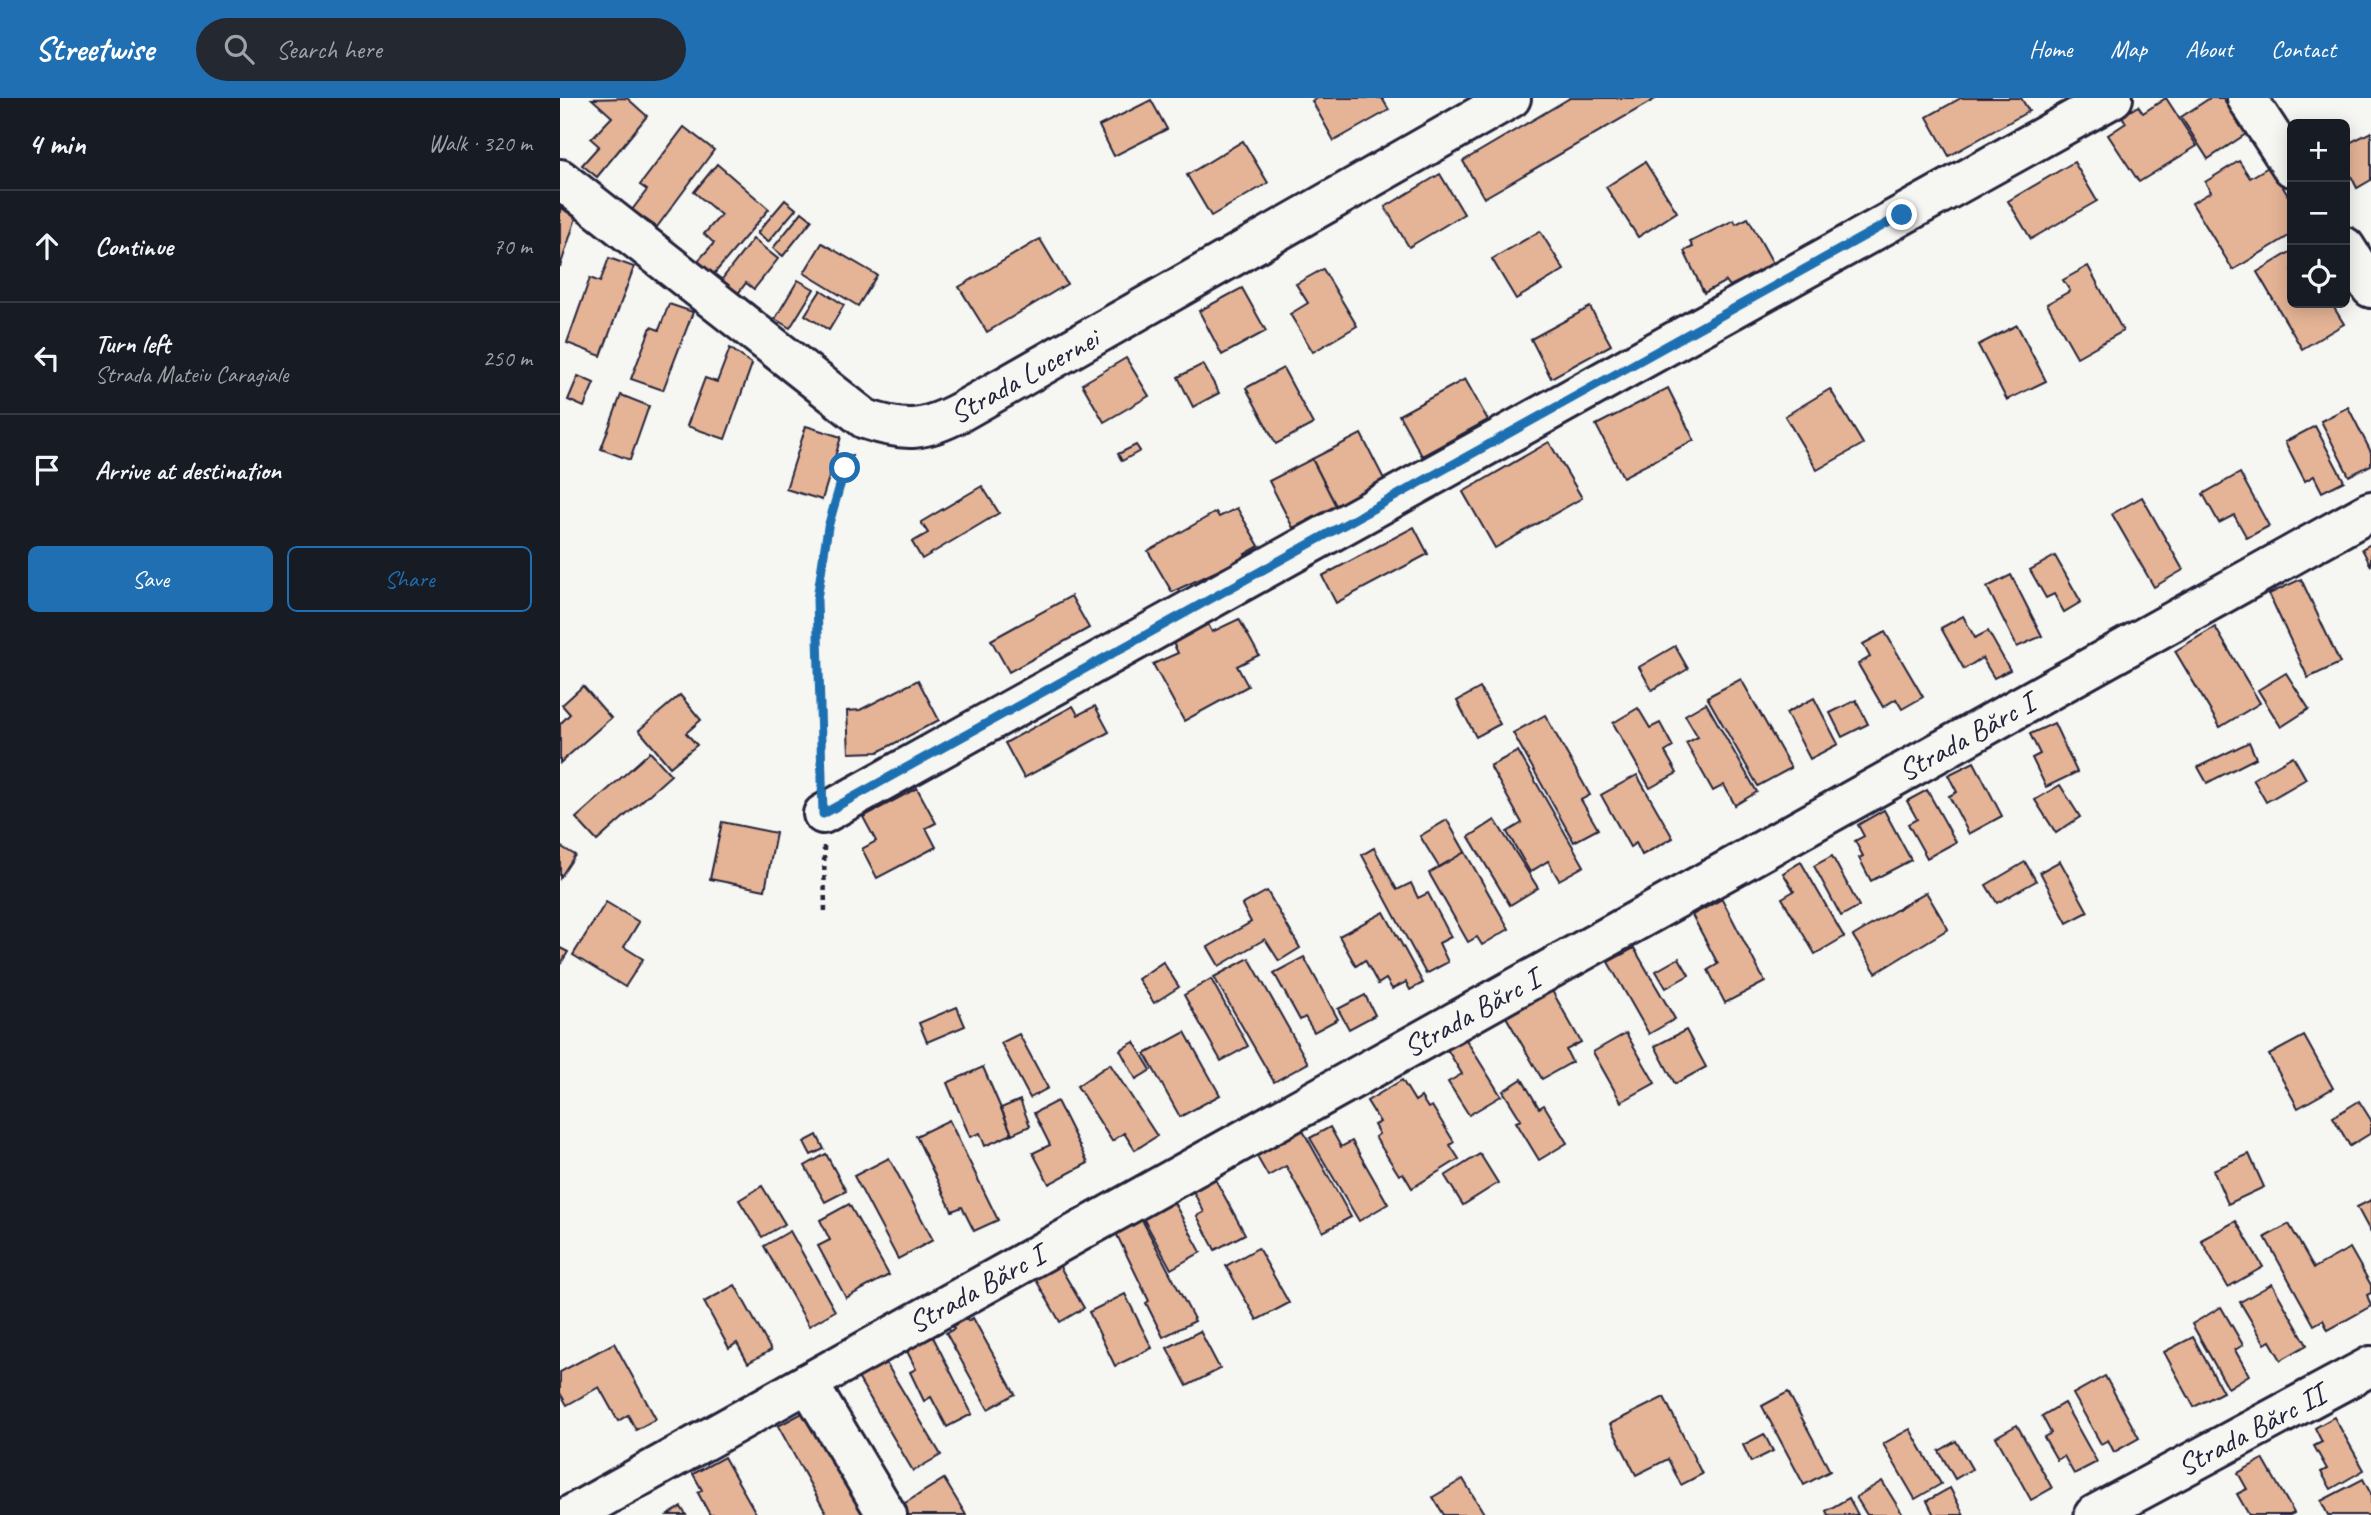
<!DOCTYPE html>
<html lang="en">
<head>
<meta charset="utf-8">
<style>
  body { margin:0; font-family:Caveat,sans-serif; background:#242831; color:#f1f3f6 }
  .controls { position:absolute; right:21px; top:21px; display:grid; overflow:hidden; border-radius:10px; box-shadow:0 4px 18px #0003 }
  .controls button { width:63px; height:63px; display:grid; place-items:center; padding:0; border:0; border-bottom:2px solid #363941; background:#171b24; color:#f1f3f6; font:35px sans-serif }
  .stop { position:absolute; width:21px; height:21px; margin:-16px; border:5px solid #1f6fb2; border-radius:50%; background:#fff }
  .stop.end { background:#1f6fb2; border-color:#fff; box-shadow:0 2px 7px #0008 }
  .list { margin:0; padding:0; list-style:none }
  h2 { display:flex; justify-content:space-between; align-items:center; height:91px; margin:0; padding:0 28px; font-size:30px }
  h2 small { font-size:23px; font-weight:400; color:#9ea1a6 }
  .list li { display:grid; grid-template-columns:46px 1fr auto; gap:21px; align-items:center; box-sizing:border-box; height:112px; padding:0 28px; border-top:2px solid #363941 }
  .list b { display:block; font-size:26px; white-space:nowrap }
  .list p { margin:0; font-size:23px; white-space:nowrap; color:#9ea1a6 }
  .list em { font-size:23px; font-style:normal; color:#9ea1a6 }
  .actions { display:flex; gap:14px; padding:21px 28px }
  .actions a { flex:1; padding:16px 0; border:2px solid #1f6fb2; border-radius:10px; text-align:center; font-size:24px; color:#1f6fb2 }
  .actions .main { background:#1f6fb2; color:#fff }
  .icon { flex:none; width:38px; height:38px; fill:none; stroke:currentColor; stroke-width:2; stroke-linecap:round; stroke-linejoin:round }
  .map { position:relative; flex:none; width:1811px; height:1417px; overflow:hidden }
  header { display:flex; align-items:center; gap:42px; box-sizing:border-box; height:98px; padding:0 35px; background:#1f6fb2; color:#fff }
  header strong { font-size:33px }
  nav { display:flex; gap:38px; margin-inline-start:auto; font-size:24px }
  .search { width:490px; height:63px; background:#242831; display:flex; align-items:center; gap:18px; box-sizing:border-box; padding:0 24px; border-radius:38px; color:#9ea1a6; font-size:26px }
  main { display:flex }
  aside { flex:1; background:#171b24 }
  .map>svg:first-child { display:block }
  .building { fill:#e5b496; stroke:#22223b; stroke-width:2 }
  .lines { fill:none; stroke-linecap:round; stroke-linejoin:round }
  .minor-casing { stroke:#22223b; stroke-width:44 }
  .path { stroke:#22223b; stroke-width:4.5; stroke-dasharray:5 5; stroke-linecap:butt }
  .minor { stroke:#f6f6f2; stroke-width:38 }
  .route { stroke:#1f6fb2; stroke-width:9 }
  .labels { text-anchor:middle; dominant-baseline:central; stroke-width:6; stroke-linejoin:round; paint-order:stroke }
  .street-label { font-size:30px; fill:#22223b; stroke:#f6f6f2 }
</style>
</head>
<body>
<header>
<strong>Streetwise</strong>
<div class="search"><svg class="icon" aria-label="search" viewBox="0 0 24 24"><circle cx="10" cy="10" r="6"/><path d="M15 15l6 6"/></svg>Search here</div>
<nav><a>Home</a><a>Map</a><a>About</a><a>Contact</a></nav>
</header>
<main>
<aside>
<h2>4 min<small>Walk · 320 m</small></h2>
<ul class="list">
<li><svg class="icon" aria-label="ahead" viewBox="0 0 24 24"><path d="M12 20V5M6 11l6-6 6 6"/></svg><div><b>Continue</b></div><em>70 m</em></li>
<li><svg class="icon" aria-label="left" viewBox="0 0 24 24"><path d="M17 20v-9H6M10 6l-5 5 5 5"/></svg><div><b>Turn left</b><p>Strada Mateiu Caragiale</p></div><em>250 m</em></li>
<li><svg class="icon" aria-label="arrive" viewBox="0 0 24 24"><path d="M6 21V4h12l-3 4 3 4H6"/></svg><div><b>Arrive at destination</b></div></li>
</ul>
<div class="actions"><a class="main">Save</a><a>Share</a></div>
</aside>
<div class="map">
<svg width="1811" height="1417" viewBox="0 0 1811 1417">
  <rect width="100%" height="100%" fill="#f6f6f2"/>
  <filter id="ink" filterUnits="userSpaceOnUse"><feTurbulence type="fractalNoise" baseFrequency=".0143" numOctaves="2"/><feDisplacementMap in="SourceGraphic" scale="14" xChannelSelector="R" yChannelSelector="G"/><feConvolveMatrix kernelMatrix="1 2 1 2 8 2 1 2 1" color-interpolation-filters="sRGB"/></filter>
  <g filter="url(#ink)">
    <!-- building -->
    <g class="building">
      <path d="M67,0L87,18L37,79L22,67L39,48L31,41L52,19L32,1Z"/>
      <path d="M758,0H822L829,12L774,43L752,3Z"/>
      <path d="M1010,0H1097L924,100L903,63Z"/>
      <path d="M1401,0H1461L1469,13L1389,58L1367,19Z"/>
      <path d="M1606,0L1637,48L1579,84L1548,37L1566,25L1562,18L1578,8L1583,15Z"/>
      <path d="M1650,0H1663L1686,36L1648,61L1621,19Z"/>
      <path d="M591,2L607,31L554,58L539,28Z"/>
      <path d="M124,29L154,52L97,129L72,112L87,92L80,87Z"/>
      <path d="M1811,34V82L1797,90L1785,66V47Z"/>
      <path d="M683,43L708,85L651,118L627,77Z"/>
      <path d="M1679,63L1690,80L1710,68L1732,104V136L1673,172L1632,105L1651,94L1645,84Z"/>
      <path d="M1085,64L1117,114L1078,139L1046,89Z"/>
      <path d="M1514,64L1537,103L1471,141L1448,103Z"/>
      <path d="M157,66L209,111L153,177L137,164L154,145L144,136L161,117L134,94Z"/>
      <path d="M880,76L904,116L849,149L825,109Z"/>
      <path d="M225,102L236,111L208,144L197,135Z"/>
      <path d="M0,109L16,120L0,169Z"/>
      <path d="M242,114L252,122L223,158L213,150Z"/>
      <path d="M1188,120L1214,167L1170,188L1166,183L1144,195L1124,153L1133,149L1130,144L1174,122L1176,126Z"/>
      <path d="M980,133L1004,172L956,201L932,161Z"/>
      <path d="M193,141L218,161L194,191L186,185L176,198L159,185Z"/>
      <path d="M480,141L507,186L427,234L399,189Z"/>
      <path d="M262,145L317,177L298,208L244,175Z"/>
      <path d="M1732,153V205H1771L1784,226L1742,251L1697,174Z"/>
      <path d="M49,160L74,169L41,258L7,245L30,180L40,184Z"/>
      <path d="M1528,168L1563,233L1517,259L1487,206L1510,193L1503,182Z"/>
      <path d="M763,171L797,228L753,254L730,216L748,205L736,186Z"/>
      <path d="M238,182L254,191L230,230L215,221Z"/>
      <path d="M682,190L706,233L662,257L639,213Z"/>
      <path d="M261,192L284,207L269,232L245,217Z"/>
      <path d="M109,206L133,214L103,292L71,281L91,229L99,232Z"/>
      <path d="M1030,209L1051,247L991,280L971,241Z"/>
      <path d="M1457,227L1486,283L1447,302L1418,247Z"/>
      <path d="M170,250L192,266L165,341L127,328L145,280L157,284Z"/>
      <path d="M566,260L589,298L544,324L522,286Z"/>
      <path d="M643,266L659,295L633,309L618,279Z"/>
      <path d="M723,270L753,326L716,346L686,290Z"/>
      <path d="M18,278L34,285L24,309L8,302Z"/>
      <path d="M905,281L928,322L862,358L839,317Z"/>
      <path d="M1108,290L1134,342L1063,379L1036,327Z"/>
      <path d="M1270,291L1303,346L1257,372L1225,318Z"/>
      <path d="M61,297L89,308L70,362L41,351Z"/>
      <path d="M1788,309L1811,354V367L1789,378L1761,323Z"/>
      <path d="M246,328L281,339L262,402L226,391Z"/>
      <path d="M1755,328L1784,383L1762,394L1754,378L1745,383L1725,344Z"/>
      <path d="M801,336L825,383L776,408L752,361Z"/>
      <path d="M989,344L1022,400L935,450L903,394Z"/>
      <path d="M576,347L580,353L562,363L558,356Z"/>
      <path d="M752,361L776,408L733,430L709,383Z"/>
      <path d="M1680,375L1709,428L1687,440L1674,417L1659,425L1643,396Z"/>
      <path d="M422,388L439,415L362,461L352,444L368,435L361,424Z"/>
      <path d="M1582,399L1623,472L1594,489L1552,416Z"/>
      <path d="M677,410L699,448L685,456L687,459L612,494L588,453L656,414L659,419Z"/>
      <path d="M854,429L868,456L776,505L762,478Z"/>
      <path d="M1811,446V468L1802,451Z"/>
      <path d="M1495,458L1521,504L1504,514L1494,496L1486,500L1470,472Z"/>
      <path d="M1451,477L1482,538L1457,549L1427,489Z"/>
      <path d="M1741,481L1780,565L1748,580L1709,496Z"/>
      <path d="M511,498L529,530L449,574L431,542Z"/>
      <path d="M1403,518L1415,540L1428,533L1450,572L1434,580L1422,560L1404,571L1381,530Z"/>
      <path d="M679,521L699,557L677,568L688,588L624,623L593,566L618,555L612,543L648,526L652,534Z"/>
      <path d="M1655,529L1700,605L1660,629L1615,553Z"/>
      <path d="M1325,534L1363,599L1342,611L1336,601L1323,609L1298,566L1310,559L1303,546Z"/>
      <path d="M1115,548L1128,571L1092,592L1079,569Z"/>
      <path d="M1726,575L1749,611L1721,629L1698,592Z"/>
      <path d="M1181,581L1231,670L1198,688L1147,599Z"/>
      <path d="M358,582L379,622L318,654L289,655L287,613L300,612Z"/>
      <path d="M23,588L51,620L0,665V626L10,616L2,607Z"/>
      <path d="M920,590L940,626L916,639L897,603Z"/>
      <path d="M120,597L141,622L126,635L137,647L110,669L79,632Z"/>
      <path d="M1254,600L1278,646L1250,661L1226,615Z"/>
      <path d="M1296,602L1308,626L1282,639L1270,615Z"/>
      <path d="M1146,605L1197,694L1175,707L1164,687L1153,693L1126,645L1138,639L1125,617Z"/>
      <path d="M513,608L518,617L535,608L549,634L464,680L445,645Z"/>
      <path d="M1078,610L1090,630L1100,625L1113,649L1105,654L1117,675L1090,690L1053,625Z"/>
      <path d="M985,617L1030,697L1021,702L1038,731L1014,744L953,635Z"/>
      <path d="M1494,625L1517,674L1486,689L1472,660L1480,656L1470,636Z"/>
      <path d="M1689,644L1696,660L1647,685L1638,669Z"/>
      <path d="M958,653L1024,768L999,782L988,763L970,774L947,734L962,725L930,668Z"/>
      <path d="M90,654L111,677L37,743L16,720Z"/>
      <path d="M1733,658L1746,681L1706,704L1693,681Z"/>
      <path d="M1414,664L1442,718L1409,736L1389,698L1397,694L1388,677Z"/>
      <path d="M1077,677L1113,740L1082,757L1076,745L1070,749L1041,697Z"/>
      <path d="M1500,687L1520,719L1496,735L1475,702Z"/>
      <path d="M357,690L376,725L366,730L376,749L317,780L302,751L316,743L303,719Z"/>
      <path d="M1367,692L1396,744L1367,760L1348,726L1357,721L1347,703Z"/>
      <path d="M1324,712L1351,762L1311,783L1299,760L1303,758L1295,743L1304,738L1298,727Z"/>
      <path d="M887,722L905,754L879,769L860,738Z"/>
      <path d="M935,722L978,790L950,807L909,739Z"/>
      <path d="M162,724L216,735L205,792L150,781Z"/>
      <path d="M0,748L15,757L0,780Z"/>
      <path d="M814,750L837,792L851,785L858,800L868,795L891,839L879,845L888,864L866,876L802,757Z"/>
      <path d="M905,754L949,831L922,847L917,839L908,844L869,775Z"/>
      <path d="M1272,758L1299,808L1281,818L1254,768Z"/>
      <path d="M1500,763L1528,814L1507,825L1480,774Z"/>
      <path d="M1241,764L1284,839L1255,856L1222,800L1234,793L1223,775Z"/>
      <path d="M1465,764L1476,783L1437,805L1426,787Z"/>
      <path d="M707,793L740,850L719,863L705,841L659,868L648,849L691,824L682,807Z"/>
      <path d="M1366,794L1388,831L1316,875L1293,838Z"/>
      <path d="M1162,801L1205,884L1165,905L1148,872L1158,866L1132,817Z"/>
      <path d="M46,804L79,824L64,849L83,861L65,889L13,857Z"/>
      <path d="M824,814L863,885L850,892L846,884L832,891L826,881L818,886L805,862L796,868L779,838Z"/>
      <path d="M0,850L8,854L0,867Z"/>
      <path d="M1074,850L1115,921L1089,936L1048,864Z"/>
      <path d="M744,859L778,921L754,934L745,919L740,922L714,875Z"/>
      <path d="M689,860L748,965L714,984L654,879Z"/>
      <path d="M1119,860L1129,877L1106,890L1096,873Z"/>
      <path d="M603,864L619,889L594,905L578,881Z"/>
      <path d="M651,881L688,948L661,963L624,897Z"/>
      <path d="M991,891L1021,944L1006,952L1012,964L982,981L945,917Z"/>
      <path d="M805,897L815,917L789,931L778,911Z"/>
      <path d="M397,909L405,928L367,944L359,925Z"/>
      <path d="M1126,932L1146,969L1115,986L1095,948Z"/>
      <path d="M625,934L660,997L620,1019L585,956Z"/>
      <path d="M1066,935L1095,985L1061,1004L1033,954Z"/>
      <path d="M459,936L488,990L470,1000L441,945Z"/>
      <path d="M1744,938L1773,990L1738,1010L1709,957Z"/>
      <path d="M905,940L941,998L909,1017L888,984L902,976L887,951Z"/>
      <path d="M574,944L591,972L576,981L560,952Z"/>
      <path d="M550,966L597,1038L575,1052L564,1035L552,1043L517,988Z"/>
      <path d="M423,969L452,1036L425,1048L420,1035L410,1039L387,985Z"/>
      <path d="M962,981L979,1010L984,1007L1007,1045L979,1062L956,1024L961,1022L943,993Z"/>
      <path d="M842,982L855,1003L861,999L868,1010L872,1008L894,1044L890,1047L899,1061L852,1090L843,1075L839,1077L815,1039L819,1036L814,1027L820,1024L807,1003Z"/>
      <path d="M460,1002L470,1028L452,1036L441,1010Z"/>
      <path d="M497,1003L528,1065L489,1086L473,1055L490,1047L474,1015Z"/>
      <path d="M1799,1003L1811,1022V1035L1790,1048L1773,1019Z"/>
      <path d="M389,1022L438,1122L414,1133L402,1109L392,1113L356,1038Z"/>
      <path d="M770,1029L781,1049L792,1043L828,1106L799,1123L750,1040Z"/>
      <path d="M742,1031L791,1119L763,1134L726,1068L708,1078L696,1057Z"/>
      <path d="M257,1037L264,1051L251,1057L244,1044Z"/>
      <path d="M266,1056L286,1093L265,1104L245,1068Z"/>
      <path d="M920,1056L938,1085L903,1107L885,1078Z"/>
      <path d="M1689,1056L1704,1089L1668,1106L1653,1072Z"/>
      <path d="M329,1060L373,1142L338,1161L294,1078Z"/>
      <path d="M654,1079L685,1136L655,1152L637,1118L644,1114L632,1091Z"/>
      <path d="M202,1088L225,1126L202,1139L179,1102Z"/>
      <path d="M1811,1102V1135L1797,1109Z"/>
      <path d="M613,1103L641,1154L611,1171L583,1120Z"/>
      <path d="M289,1106L329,1177L286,1200L258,1148L270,1142L260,1122Z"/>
      <path d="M580,1118L635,1223L603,1239L586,1205L589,1203L554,1131Z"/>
      <path d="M1676,1123L1703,1169L1668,1189L1641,1142Z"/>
      <path d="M1729,1126L1754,1170L1790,1150L1811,1187V1195L1807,1197L1811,1208L1768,1232L1763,1222L1754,1227L1705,1139Z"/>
      <path d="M230,1133L275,1213L249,1228L204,1148Z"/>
      <path d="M698,1150L729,1205L697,1222L666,1168Z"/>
      <path d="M496,1162L524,1210L500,1224L472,1175Z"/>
      <path d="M1712,1186L1747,1247L1721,1262L1710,1243L1705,1246L1680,1204Z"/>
      <path d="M175,1187L211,1252L188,1265L177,1245L169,1250L144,1204Z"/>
      <path d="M565,1196L592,1250L555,1268L529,1214Z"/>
      <path d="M1661,1209L1683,1247L1675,1252L1689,1277L1668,1290L1632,1226Z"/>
      <path d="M404,1216L408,1223L413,1220L455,1296L428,1311L386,1235L394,1231L390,1223Z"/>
      <path d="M640,1233L660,1271L627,1288L607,1250Z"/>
      <path d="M371,1235L412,1316L387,1329L371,1299L364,1303L350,1274L356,1271L345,1249Z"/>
      <path d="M1633,1239L1663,1294L1634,1309L1604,1254Z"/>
      <path d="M54,1245L96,1321L76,1332L68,1317L58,1323L39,1289L7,1307L0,1295V1274Z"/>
      <path d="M323,1260L381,1357L353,1373L296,1276Z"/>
      <path d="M1545,1278L1579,1340L1554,1354L1548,1342L1541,1346L1513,1296Z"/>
      <path d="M1228,1294L1270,1373L1244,1387L1202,1308Z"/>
      <path d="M1104,1299L1142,1376L1121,1387L1108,1361L1076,1377L1050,1326Z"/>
      <path d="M1504,1305L1537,1364L1514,1376L1504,1358L1497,1362L1484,1339L1491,1335L1482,1318Z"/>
      <path d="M246,1313L303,1417H267L218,1328Z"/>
      <path d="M1774,1319L1804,1372L1771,1391L1761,1374L1767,1371L1754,1348L1762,1344L1755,1330Z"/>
      <path d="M1457,1327L1492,1390L1471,1402L1436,1339Z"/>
      <path d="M1350,1331L1381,1386L1355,1401L1323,1346Z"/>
      <path d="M1204,1336L1213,1353L1191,1364L1183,1347Z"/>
      <path d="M1396,1343L1412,1371L1395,1381L1379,1353Z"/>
      <path d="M164,1359L197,1417H150L138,1395L142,1392L133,1376Z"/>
      <path d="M1703,1361L1734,1415L1730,1417H1689L1677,1396L1687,1391L1678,1375Z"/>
      <path d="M384,1381L406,1417H341L337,1410Z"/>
      <path d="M903,1381L925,1417H884L873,1399Z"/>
      <path d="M1803,1381L1811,1396V1417H1768L1761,1403Z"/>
      <path d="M1322,1383L1343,1417H1307L1296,1399Z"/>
      <path d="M1390,1390L1404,1417H1374L1367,1403Z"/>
      <path d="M1289,1400L1298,1417H1268L1266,1413Z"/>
      <path d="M121,1409L126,1417H108Z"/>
    </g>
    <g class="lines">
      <!-- minor casing -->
      <g class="minor-casing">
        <g id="minor">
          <path d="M1687,0L1732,69"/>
          <path d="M0,81L305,321C346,335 365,333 402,313L951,0"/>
          <path d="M1785,149L1811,190"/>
          <path d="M263,716L1553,0"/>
          <path d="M248,1285L327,1417"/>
          <path d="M11,1417L1811,413"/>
          <path d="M1534,1417L1811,1268"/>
        </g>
      </g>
      <!-- path -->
      <g class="path">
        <path d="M263,677L257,501L268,429L292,354"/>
        <path d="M264,748L265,816"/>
      </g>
      <!-- minor -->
      <use href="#minor" class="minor"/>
    </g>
  </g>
  <g class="lines" filter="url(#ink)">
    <!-- route -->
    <path class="route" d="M285,370L268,429L257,501L263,716L1342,117"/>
  </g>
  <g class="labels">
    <!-- street labels -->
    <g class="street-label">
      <text transform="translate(464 278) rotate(-29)">Strada Lucernei</text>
      <text transform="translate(1406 639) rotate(-29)">Strada Bărc I</text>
      <text transform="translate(911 915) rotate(-29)">Strada Bărc I</text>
      <text transform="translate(416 1191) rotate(-29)">Strada Bărc I</text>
      <text transform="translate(1691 1332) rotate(-28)">Strada Bărc II</text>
    </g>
  </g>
</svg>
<div class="controls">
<button>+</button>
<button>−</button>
<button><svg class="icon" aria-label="locate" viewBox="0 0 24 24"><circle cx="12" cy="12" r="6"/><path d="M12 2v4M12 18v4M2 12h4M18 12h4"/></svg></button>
</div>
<div class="stop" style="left:285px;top:370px"></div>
<div class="stop end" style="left:1342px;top:117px"></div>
</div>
</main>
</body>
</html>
